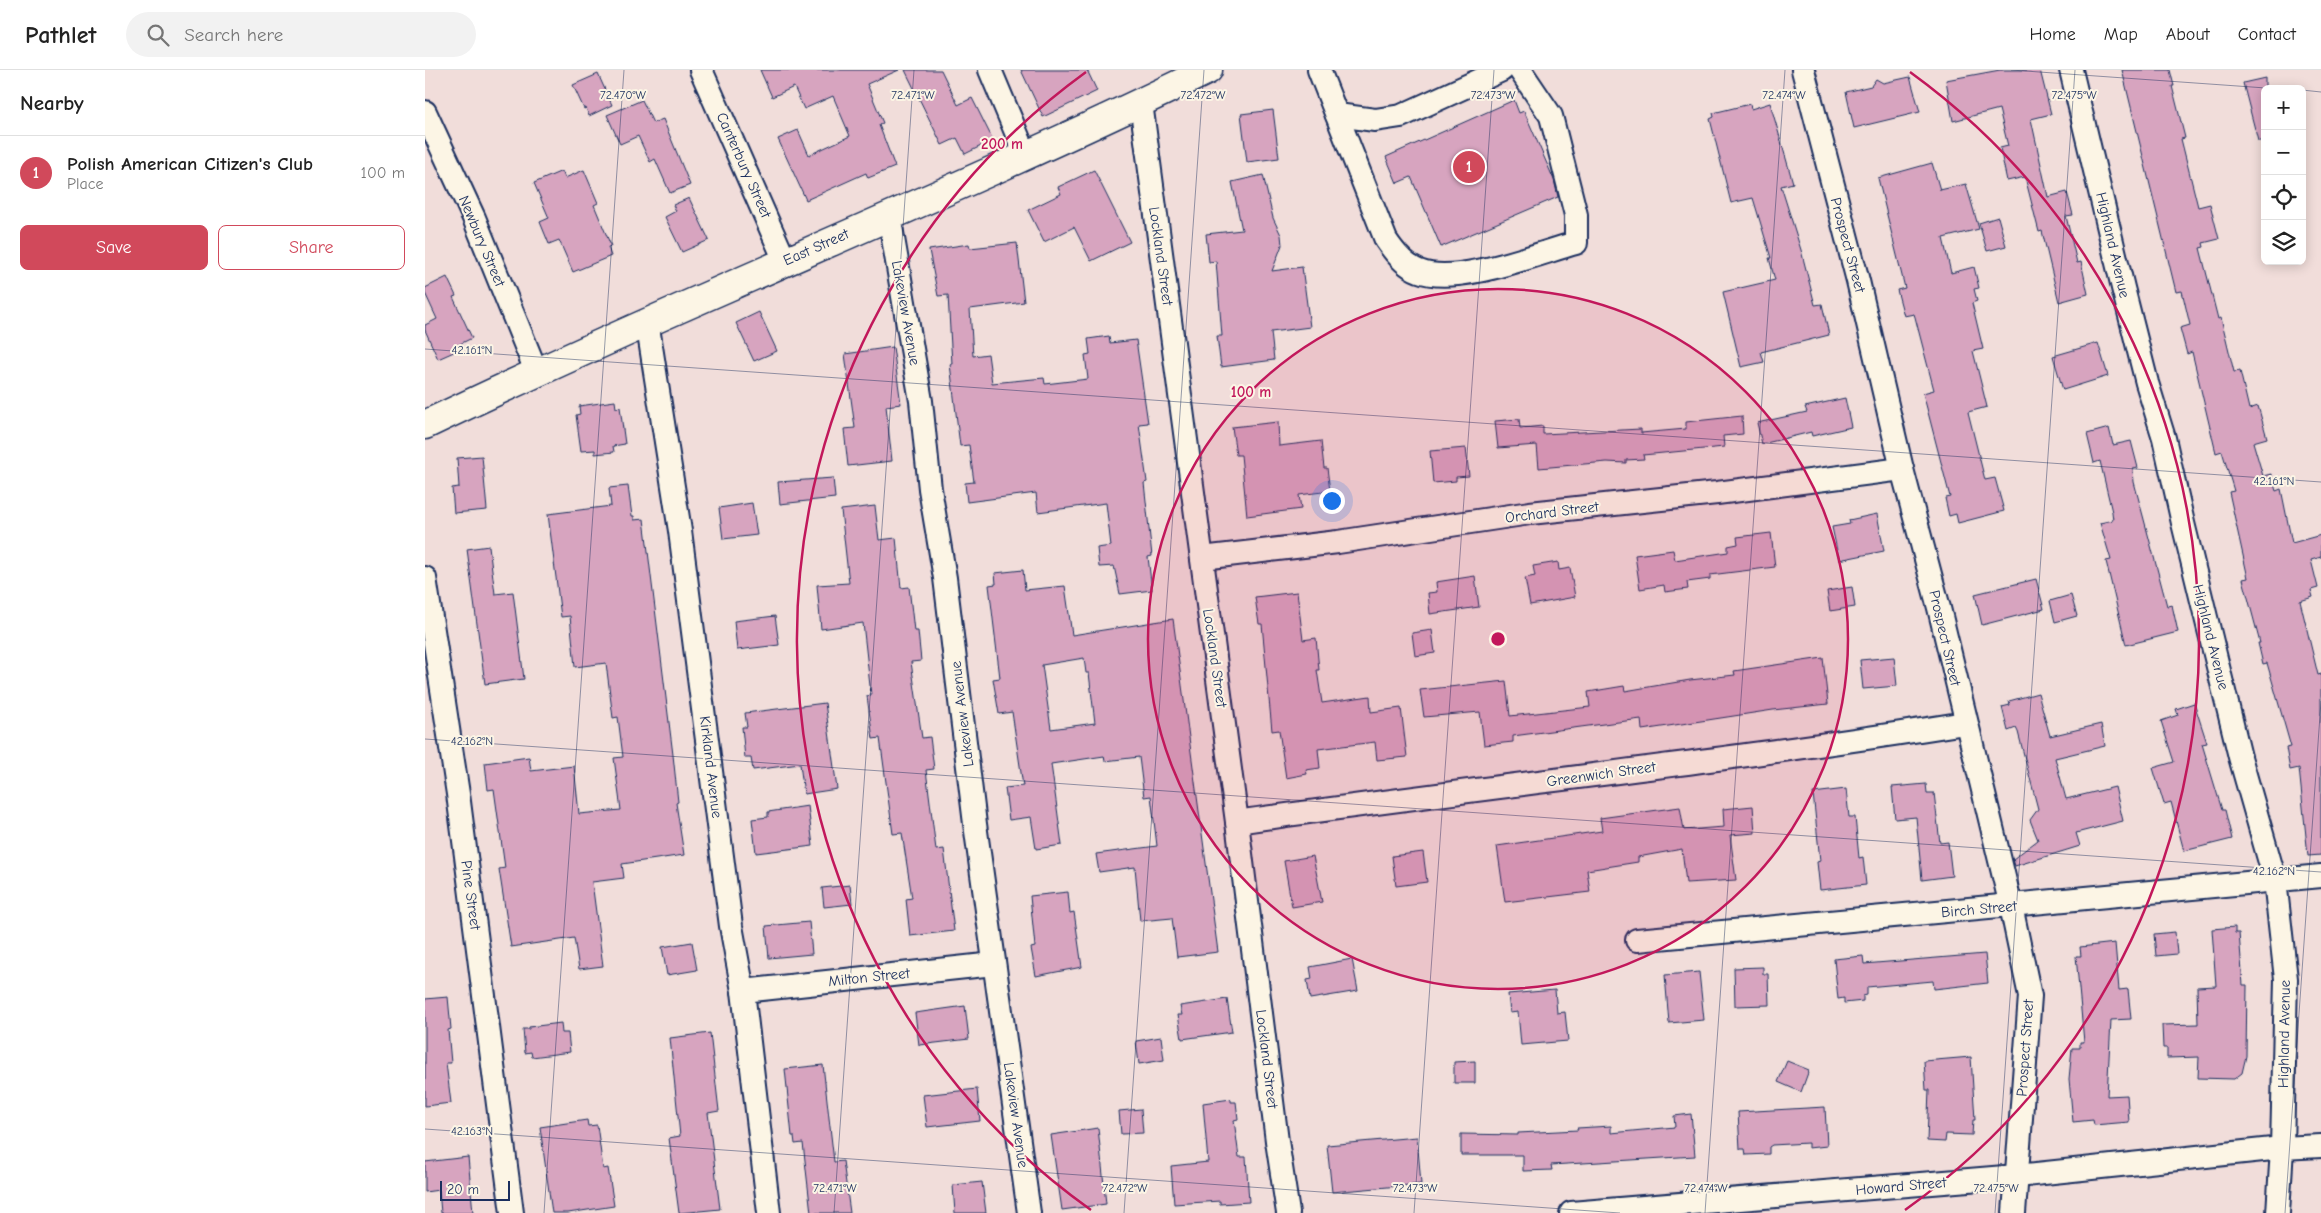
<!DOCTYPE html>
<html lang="en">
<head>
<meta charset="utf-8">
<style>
  body { margin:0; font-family:"Comic Neue",sans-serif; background:#f2f2f2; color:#222 }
  .controls { position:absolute; right:15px; top:15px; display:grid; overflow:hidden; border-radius:8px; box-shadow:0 2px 12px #0003 }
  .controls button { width:45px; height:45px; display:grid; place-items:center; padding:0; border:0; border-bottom:1px solid #e0e0e0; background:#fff; color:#222; font:25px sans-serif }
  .scale { position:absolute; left:15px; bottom:12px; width:70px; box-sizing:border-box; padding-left:5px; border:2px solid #1b2f5e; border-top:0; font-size:14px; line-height:18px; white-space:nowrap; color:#1b2f5e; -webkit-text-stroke:4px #fcf5e5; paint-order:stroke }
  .you { position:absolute; left:906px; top:430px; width:18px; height:18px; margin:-12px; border:4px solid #fff; border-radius:50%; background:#1a73e8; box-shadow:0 0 0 8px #1a73e833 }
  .badge { display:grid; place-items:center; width:32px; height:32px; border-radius:50%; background:#d1495b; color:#fff; font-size:16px; font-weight:700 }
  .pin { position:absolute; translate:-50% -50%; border:2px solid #fff; box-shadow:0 1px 5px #0006 }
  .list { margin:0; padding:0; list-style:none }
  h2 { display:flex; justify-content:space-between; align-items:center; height:65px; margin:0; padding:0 20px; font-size:21px }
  h2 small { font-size:16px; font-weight:400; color:#767676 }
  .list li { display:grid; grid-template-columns:32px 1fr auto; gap:15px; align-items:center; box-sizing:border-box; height:75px; padding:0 20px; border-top:1px solid #e0e0e0 }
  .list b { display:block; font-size:19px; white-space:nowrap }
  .list p { margin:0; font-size:16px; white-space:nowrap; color:#767676 }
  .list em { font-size:16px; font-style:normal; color:#767676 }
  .actions { display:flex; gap:10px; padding:15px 20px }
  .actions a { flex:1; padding:11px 0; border:1px solid #d1495b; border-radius:8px; text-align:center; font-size:18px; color:#d1495b }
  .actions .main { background:#d1495b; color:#fff }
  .icon { flex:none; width:28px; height:28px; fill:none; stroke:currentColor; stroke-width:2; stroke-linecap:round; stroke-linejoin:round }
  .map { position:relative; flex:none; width:1896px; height:1143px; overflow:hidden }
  header { display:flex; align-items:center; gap:30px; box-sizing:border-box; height:70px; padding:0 25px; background:#fff; border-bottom:1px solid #e0e0e0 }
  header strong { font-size:24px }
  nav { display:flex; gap:28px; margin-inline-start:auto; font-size:18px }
  .search { width:350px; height:45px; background:#f2f2f2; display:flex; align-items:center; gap:12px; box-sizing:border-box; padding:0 18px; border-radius:28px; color:#767676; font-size:19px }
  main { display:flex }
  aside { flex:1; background:#fff }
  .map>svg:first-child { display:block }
  .building { fill:#d7a4bf; stroke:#1b2f5e; fill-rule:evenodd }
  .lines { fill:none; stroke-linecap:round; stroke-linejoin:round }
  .minor-casing { stroke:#1b2f5e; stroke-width:26 }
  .major-casing { stroke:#1b2f5e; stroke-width:31 }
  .minor { stroke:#fcf5e5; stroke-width:22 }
  .major { stroke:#fcf5e5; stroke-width:28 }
  .ticks { fill:none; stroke:#1b2f5e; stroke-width:1; stroke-opacity:0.45 }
  .ring { fill:none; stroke:#c2185b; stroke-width:2.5 }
  .labels { text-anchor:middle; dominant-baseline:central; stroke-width:4; stroke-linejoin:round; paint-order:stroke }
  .street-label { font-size:15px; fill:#1b2f5e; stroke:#fcf5e5 }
  .ticks-label { font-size:12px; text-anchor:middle; fill:#1b2f5e; stroke:#fcf5e5; stroke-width:4; stroke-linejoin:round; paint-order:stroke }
  .centre { fill:#c2185b; stroke:#fcf5e5; stroke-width:2.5 }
  .ring-label { font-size:15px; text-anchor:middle; font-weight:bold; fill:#c2185b; stroke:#fcf5e5; stroke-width:4; stroke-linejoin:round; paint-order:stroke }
</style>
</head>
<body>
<header>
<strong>Pathlet</strong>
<div class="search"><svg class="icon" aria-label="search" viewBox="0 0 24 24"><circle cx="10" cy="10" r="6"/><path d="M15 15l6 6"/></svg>Search here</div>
<nav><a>Home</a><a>Map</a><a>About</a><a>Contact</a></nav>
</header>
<main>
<aside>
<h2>Nearby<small></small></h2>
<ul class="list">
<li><span class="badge">1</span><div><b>Polish American Citizen's Club</b><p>Place</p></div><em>100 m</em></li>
</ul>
<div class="actions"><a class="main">Save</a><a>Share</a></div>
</aside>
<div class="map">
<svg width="1896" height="1143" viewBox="0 0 1896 1143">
  <rect width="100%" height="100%" fill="#f1ddda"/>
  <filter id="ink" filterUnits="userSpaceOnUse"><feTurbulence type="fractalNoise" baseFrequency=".02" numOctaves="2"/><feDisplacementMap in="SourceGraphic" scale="10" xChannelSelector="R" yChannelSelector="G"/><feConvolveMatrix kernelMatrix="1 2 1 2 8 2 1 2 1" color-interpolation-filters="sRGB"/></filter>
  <g filter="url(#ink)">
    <!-- building -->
    <g class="building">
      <path d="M335,0H474L442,14L458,53L454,55L470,97L443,108L441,103L381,130L353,69L373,60L384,85L425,66L408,26L379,39L369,17L347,27Z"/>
      <path d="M480,0H516L533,35L547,28L568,70L540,84L532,68L517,75Z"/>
      <path d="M596,0H662L672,21L618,47Z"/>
      <path d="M1575,0H1615L1626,44L1606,49L1623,127L1642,122L1648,145L1641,146L1652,193L1656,192L1663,224L1634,232L1617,161L1614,162L1600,107L1582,111L1575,78L1583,76L1574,39L1528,51L1521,10Z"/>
      <path d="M1697,0H1745L1749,16H1747L1760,68L1756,69L1773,137L1785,134L1794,169L1778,173L1779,177L1775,178L1793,249L1796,248L1809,302L1815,301L1824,339L1833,336L1842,368L1828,372L1838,406L1846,404L1851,421L1856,419L1867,473L1896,465V487L1886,490L1893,518L1886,520L1888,527L1875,531L1893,605L1896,604V785L1883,786L1874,698L1865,700L1861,678L1866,677L1842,593L1838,594L1833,573H1835L1818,509L1823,508L1804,422L1809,421L1797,381L1791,383L1767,282L1762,284L1755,258L1765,255L1757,221L1751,222Z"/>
      <path d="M173,4L187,35L164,46L161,38L159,39L148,15Z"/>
      <path d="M1485,7L1495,42L1429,58L1421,22L1446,16L1451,9L1458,13Z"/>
      <path d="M1840,8V71H1833L1818,13Z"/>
      <path d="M217,30L228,53L238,49L265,115L245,123L230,89L225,92L213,66L195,74L182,45Z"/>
      <path d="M1089,30L1094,43L1099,41L1129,110L1133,127L1016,177L986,107L972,113L961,87Z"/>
      <path d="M1345,33L1368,113L1356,116L1376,180L1390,235L1397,234L1404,265L1336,282L1339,292L1316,297L1298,222L1350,210L1344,188H1346L1328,128L1306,133L1285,49L1289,47L1288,43L1325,34L1326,39Z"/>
      <path d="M848,40L854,88L822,92L816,44Z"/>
      <path d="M1507,93L1515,120L1541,114L1554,159L1518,168L1526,203L1549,197L1554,218L1549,219L1552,231L1547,233L1558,279L1548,281L1562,337L1543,342L1560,410L1570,408L1579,441L1533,453L1531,444L1524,446L1520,428L1525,427L1498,323L1509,320L1490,247L1489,244L1479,246L1472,220L1480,218L1453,108Z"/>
      <path d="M159,100L173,133L169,135L186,176L183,177L186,186L148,202L134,170L124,174L115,152L124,148L109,113L137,101L140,108Z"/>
      <path d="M669,100L705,172L666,191L649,157L619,172L603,140L636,124L633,117Z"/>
      <path d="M838,105L848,148L856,165L857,175L847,201L877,197L885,257L846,262L849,290L796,297L792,266H797L791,191L784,192L781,164L817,160L807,112Z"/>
      <path d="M264,128L284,170L257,182L240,147L251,141L248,135Z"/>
      <path d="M1573,147L1581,176L1562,181L1554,153Z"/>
      <path d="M592,173L599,232L545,239L548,286L563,284L567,313L619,308L620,314L663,309L660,285L665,284L663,269L684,266L685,273L711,270L723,353L714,354L722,412L719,413L727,486L723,487L727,520L695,524L689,496L674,497L672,478L686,476L681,433L613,442L611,423L542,432L540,413L549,412L544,375L535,376L525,294H527L523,225L513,226L504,180L544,174L545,178Z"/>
      <path d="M22,207L31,226L28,227L47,268L29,277L31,281L13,289L0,260V255L12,249L0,223V218Z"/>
      <path d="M334,242L352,281L329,291L311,253Z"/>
      <path d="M1673,273L1683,306L1638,320L1628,286Z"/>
      <path d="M468,277L476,334L461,336L467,391L423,396L419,359L430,358L420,284Z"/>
      <path d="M1420,328L1426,357L1387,366L1386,362L1337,374L1332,353L1382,342L1380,337Z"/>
      <path d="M190,331L191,338L195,337L200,374L188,376L189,382L170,384V380L156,381L151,345L155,344L154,336Z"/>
      <path d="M1317,346L1318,364L1298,366L1299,377L1218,385L1219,389L1201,390V393L1182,392L1114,398L1112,375L1073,378L1070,351L1094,349L1095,358L1118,356V364L1216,359V363L1261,359V352Z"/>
      <path d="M853,352L854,376L896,371L899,398H902L905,421L874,425L876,439L822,446L816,385H811L807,357Z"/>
      <path d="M1684,358L1688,375L1706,371L1713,398L1708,399L1709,412L1742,536L1747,535L1753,562L1701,575L1681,491L1686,490L1675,453L1688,450L1687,442L1675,391L1669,393L1662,364Z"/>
      <path d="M1041,378L1044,406L1031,407V411L1008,413L1005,381Z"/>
      <path d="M57,386L62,440L29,443L27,418L34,417L32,388Z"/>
      <path d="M408,408L410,428L355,434L353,412Z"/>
      <path d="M203,416L207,446H209V450L219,449L248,685L253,732L251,733L259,785L197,794L199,808L167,812L178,896L154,899L149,868L86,877L74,799L80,798L69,719L63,720L60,693L104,687L106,701L149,696L154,744L196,740L189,688L198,687L193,647L188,648L181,593L150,597L145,546L136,547L123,444L186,436L184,418Z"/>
      <path d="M327,433L332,465L298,469L294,438Z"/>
      <path d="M450,436L454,470L471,468L476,518L484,517L489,561H493L496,591L486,592L497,668L505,667L509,699L501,700L511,780L519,779L529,861L485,866L481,829L487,828L477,763L468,764L455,668L448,669L442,626L446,625L438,553L396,559L392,515L424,513L416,440Z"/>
      <path d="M1452,444L1459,481L1414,490L1407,457L1425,454L1424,450Z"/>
      <path d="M1346,463L1350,497L1285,505V509L1262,512L1263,519L1240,522L1239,515L1215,519L1210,485L1248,480L1250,490L1303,482V476L1313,474L1312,467Z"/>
      <path d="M64,476L70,524L88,522L99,609L60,614L42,479Z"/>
      <path d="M1133,492L1134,500L1145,498L1150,527L1105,535L1100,508L1110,506L1108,496Z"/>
      <path d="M598,500L600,520L640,516L647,565L748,549L793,882L752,887L747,848L715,851L710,797L674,802L671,784L732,776L726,726L719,727L714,687L680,691L679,686L626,694L637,775L611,779L606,747L584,750L580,718L598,716L587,642L574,644L568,609L575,608L564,515L571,514L570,503ZM659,588L661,603H664L670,653L626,659L617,595Z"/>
      <path d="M1050,506L1054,537L1005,544L1003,523L1012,522L1011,512Z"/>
      <path d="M1611,509L1619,539L1557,555L1550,524Z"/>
      <path d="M1427,517L1430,537L1405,541L1402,521Z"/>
      <path d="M872,522L878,570L891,568L894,600H892L897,633L945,626L946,642L976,638L982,687L952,690L950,672L893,679L895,698L881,700L882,704L861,708L854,660L847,661L837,554H834L830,527Z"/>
      <path d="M1646,525L1652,546L1630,552L1625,531Z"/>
      <path d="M350,546L354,575L312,580L309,551Z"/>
      <path d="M1007,560L1010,583L990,586L987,563Z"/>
      <path d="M1469,587L1472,616L1438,619L1435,590Z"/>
      <path d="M1398,588L1403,634L1348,640L1217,660L1216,649L1088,666V672L1059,675L1055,642L999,647L995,620L1081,611L1085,646L1165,637L1163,622L1199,616L1200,621L1265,610L1310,605L1309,601Z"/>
      <path d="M1613,623L1625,666L1676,654L1680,676L1630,688L1641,729L1690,717L1698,751L1651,763L1655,776L1590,796L1588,789L1613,770L1605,750L1613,739L1593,662L1591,658L1583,661L1577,637L1585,635L1584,631Z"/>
      <path d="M400,633L412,719L379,724L375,694L328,700L326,688H320L317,657H322L320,643Z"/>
      <path d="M1769,633L1782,673L1777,674L1797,740H1800L1807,769L1759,781L1746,732L1739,734L1728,698L1749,692L1736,651L1753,645L1751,639Z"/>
      <path d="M1501,714L1502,723H1509L1515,773L1523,772L1527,806L1497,810L1491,747L1470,749L1467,717Z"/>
      <path d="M1421,719L1424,747H1430L1434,788L1438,787L1441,815L1395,820L1392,792L1395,791L1388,723Z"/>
      <path d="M383,736L388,776L331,783L327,749L343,747V742Z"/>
      <path d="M1328,736L1330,763L1305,765L1311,810L1261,813L1257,779L1213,787V792L1162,800L1165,822L1080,832L1072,776L1177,761L1175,748L1255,737L1259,760L1299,757L1298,739Z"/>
      <path d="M998,782L1002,812L971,816L967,786Z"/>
      <path d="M888,786L897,832L867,837L859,791Z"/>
      <path d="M425,815L427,834L399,837L397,818Z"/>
      <path d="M643,822L645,843L649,842L657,897L611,906L606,878L610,877L605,826Z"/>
      <path d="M384,852L387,884L344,888L341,856Z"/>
      <path d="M1810,857V863H1814L1818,915H1822L1821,986L1817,1003L1809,1009L1773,1008L1774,987L1742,988V978H1738L1737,955L1773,954L1772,917L1791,916L1787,859Z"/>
      <path d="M1750,862L1752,884L1731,886L1729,864Z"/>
      <path d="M267,872L272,900L242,905L237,877Z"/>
      <path d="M1690,873L1694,920L1703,919L1706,949L1686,950L1682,1026L1702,1025L1704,1052L1669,1055L1668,1050L1648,1052L1644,1009L1647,978H1655V972H1659L1651,886H1656L1655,877Z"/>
      <path d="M1560,884L1563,913L1509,919L1508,911L1442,917V925L1438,926V931L1419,933V928L1413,929L1409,889L1438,886L1439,894Z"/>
      <path d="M927,889L933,921L885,929L882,910L887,909L885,897Z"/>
      <path d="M1338,897V904H1343L1344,935L1310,936L1309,898Z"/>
      <path d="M1274,902L1279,950L1244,953L1240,905Z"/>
      <path d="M1130,920L1132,943L1140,942L1143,971L1096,975L1093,942L1085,943L1083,924Z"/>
      <path d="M23,927L26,959L23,960L26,993H21L26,1033L0,1036V929Z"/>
      <path d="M802,929L807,962L757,969L753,945H757L755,936Z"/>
      <path d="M540,936L544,969L494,975L490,943Z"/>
      <path d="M136,953L137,963H143L145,982L107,987L106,982L100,983L98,959H104V957Z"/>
      <path d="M285,963L294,1041L283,1043L295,1139L254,1143L244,1068L255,1066L245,968Z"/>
      <path d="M736,967L739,990L714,994L711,971Z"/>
      <path d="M1546,987L1550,1050H1548L1547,1065L1521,1064L1520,1072L1502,1071L1504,1020H1501L1499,991Z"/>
      <path d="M1050,991V1013H1029V992Z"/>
      <path d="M1362,991L1384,1000L1376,1022L1353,1012Z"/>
      <path d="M398,995L409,1092L418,1091L425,1143H386L378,1073L370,1074L369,1066H367L360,999Z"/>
      <path d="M552,1019L555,1051L502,1057L498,1025Z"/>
      <path d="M806,1029V1032H811L813,1049L809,1050L814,1087H821L824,1132L795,1134V1131L749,1134L746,1096L783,1092L778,1033Z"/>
      <path d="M1400,1037L1402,1076L1383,1078V1073L1347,1075L1344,1077V1084L1321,1085L1320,1079H1315L1313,1042Z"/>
      <path d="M716,1039L718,1063L696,1064L694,1041Z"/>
      <path d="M1266,1044L1270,1086L1126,1095L1127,1100L1098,1101V1085H1036V1064L1093,1065V1063L1153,1060L1152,1058L1186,1056V1063L1250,1057L1249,1046Z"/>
      <path d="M162,1050L163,1056L172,1055L178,1099L183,1098L189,1136L143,1143H127L115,1057Z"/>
      <path d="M673,1058L681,1134L637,1140L626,1065Z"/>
      <path d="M992,1067L996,1114L907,1122L902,1075Z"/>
      <path d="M43,1087L48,1143H16L14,1120L0,1122V1092Z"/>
      <path d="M557,1112L561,1143H530L528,1115Z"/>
    </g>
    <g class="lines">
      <!-- minor casing -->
      <g class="minor-casing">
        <g id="minor">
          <path d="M276,0L360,191"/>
          <path d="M565,0L601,86"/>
          <path d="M894,0L961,170C969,182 980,196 994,201C1032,216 1111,184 1151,173V145L1126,46L1095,0"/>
          <path d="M1378,0L1433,211L1477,399L1514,538L1586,836L1605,926L1589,1143"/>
          <path d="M1646,0L1698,218L1722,313L1739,368L1758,453L1815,687L1850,810L1861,909L1857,1078L1853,1143"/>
          <path d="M716,33L812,752L852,1071L863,1143"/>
          <path d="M0,42L49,148L111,301"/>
          <path d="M912,45L950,50L976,46L1077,0"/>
          <path d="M464,145L496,331L505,419L520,508L550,754L604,1143"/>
          <path d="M222,251L255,461L306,856L318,921L344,1143"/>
          <path d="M777,488L913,472L1105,443L1292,423L1477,399"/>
          <path d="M0,508L33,724L87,1143"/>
          <path d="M812,752C1055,717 1298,692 1540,653"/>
          <path d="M1212,870L1896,806"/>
          <path d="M318,921L569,894"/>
          <path d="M1146,1143L1592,1106L1857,1078L1896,1076"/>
        </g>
      </g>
      <!-- major casing -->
      <g class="major-casing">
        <path id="major" d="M0,355C258,231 525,126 783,0"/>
      </g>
      <!-- minor -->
      <use href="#minor" class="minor"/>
      <!-- major -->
      <use href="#major" class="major"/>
    </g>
  </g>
  <!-- ticks -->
  <path class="ticks" d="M1586,0L1855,19M1877,20L1896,22M0,279L1896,412M0,669L1896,802M0,1059L1195,1143M119,1143L199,0M409,1143L489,0M699,1143L779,0M989,1143L1069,0M1280,1143L1360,0M1570,1143L1650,0M1860,1143L1896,631"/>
  <!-- distance rings -->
  <circle cx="1073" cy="569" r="350" fill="#c2185b" fill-opacity=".12"/>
  <g class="ring">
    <circle cx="1073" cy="569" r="350"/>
    <path d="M666 1140A701 701 0 0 1 661 2M1485 2A701 701 0 0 1 1480 1140"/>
  </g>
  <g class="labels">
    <!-- street labels -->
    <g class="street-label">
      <text transform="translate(319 95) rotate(66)">Canterbury Street</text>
      <text transform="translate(57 171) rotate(67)">Newbury Street</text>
      <text transform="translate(1423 175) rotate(75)">Prospect Street</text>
      <text transform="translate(1688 175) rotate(77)">Highland Avenue</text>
      <text transform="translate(391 177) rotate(-24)">East Street</text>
      <text transform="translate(736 186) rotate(82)">Lockland Street</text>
      <text transform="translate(481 243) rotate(80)">Lakeview Avenue</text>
      <text transform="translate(1127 442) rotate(-7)">Orchard Street</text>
      <text transform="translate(1786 567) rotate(76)">Highland Avenue</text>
      <text transform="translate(1520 568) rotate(77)">Prospect Street</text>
      <text transform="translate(790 588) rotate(82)">Lockland Street</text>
      <text transform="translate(537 644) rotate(-97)">Lakeview Avenue</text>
      <text transform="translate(286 697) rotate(83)">Kirkland Avenue</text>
      <text transform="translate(1176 704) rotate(-8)">Greenwich Street</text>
      <text transform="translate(46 825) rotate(82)">Pine Street</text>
      <text transform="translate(1554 839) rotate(-5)">Birch Street</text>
      <text transform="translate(444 907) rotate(-6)">Milton Street</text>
      <text transform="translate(1859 964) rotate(-89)">Highland Avenue</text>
      <text transform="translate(1600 978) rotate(-86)">Prospect Street</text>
      <text transform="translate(842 989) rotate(83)">Lockland Street</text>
      <text transform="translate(591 1045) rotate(82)">Lakeview Avenue</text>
      <text transform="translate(1476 1116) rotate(-5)">Howard Street</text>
    </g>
  </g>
  <g class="ticks-label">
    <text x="198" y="29">72.470°W</text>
    <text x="488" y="29">72.471°W</text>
    <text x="778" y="29">72.472°W</text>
    <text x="1068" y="29">72.473°W</text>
    <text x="1359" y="29">72.474°W</text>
    <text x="1649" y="29">72.475°W</text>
    <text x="47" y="284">42.161°N</text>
    <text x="1849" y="415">42.161°N</text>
    <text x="47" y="675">42.162°N</text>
    <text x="1849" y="805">42.162°N</text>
    <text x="47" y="1065">42.163°N</text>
    <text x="410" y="1122">72.471°W</text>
    <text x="700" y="1122">72.472°W</text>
    <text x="990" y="1122">72.473°W</text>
    <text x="1281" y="1122">72.474°W</text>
    <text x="1571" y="1122">72.475°W</text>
  </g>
  <circle cx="1073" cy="569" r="8" class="centre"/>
  <g class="ring-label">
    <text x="577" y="79">200 m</text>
    <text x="826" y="327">100 m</text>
  </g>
</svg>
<div class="controls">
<button>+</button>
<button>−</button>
<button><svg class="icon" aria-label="locate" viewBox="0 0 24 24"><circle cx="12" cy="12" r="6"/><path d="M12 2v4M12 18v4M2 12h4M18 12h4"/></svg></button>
<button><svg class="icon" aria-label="layers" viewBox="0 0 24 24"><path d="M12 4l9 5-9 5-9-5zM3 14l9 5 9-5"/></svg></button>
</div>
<div class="scale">20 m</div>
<div class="you"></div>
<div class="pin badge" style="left:1044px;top:97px">1</div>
</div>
</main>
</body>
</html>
